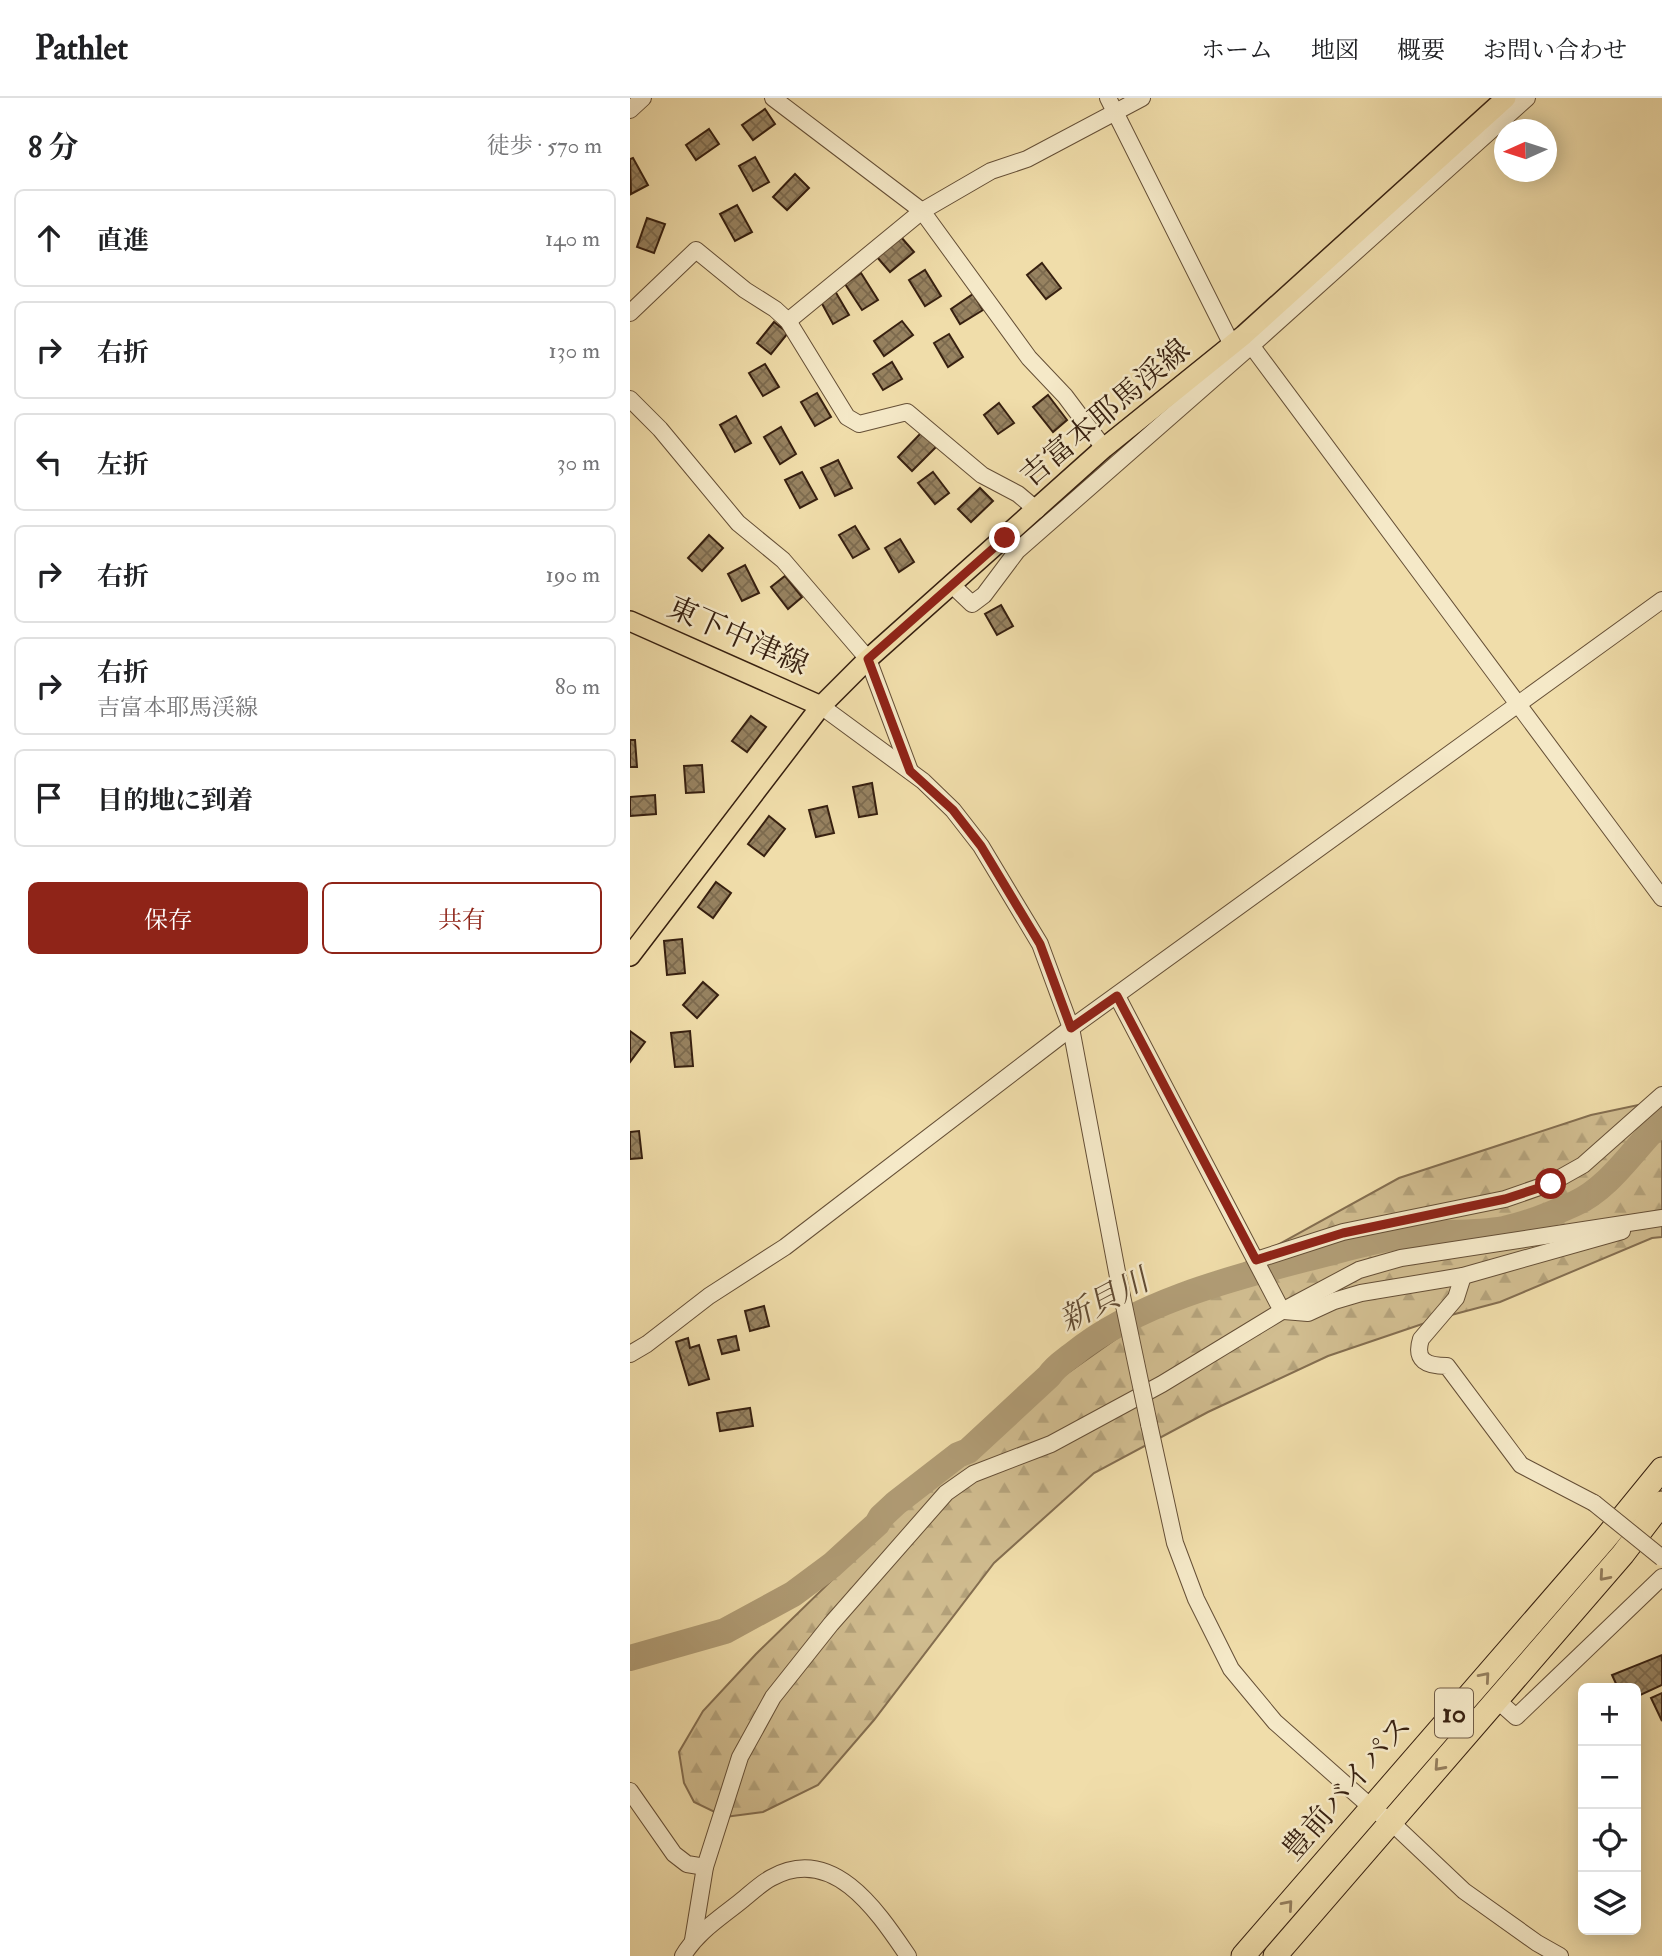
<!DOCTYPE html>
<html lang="ja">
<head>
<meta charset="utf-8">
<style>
  body { margin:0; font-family:"IM FELL Double Pica","Noto Serif JP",serif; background:#f6f6f6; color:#202124 }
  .controls { position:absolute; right:21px; bottom:21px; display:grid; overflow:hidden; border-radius:10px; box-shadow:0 4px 18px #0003 }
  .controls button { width:63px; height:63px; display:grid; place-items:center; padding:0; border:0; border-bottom:2px solid #e0e0e0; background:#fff; color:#202124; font:35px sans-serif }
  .compass { position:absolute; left:864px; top:21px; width:63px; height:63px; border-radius:50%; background:#fff; box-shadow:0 4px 18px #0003; rotate:267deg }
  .stop { position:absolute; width:21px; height:21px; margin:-16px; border:5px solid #8f2418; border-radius:50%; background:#fff }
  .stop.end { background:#8f2418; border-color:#fff; box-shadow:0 2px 7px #0008 }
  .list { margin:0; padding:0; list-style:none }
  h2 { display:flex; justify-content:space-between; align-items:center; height:91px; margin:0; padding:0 28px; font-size:30px }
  h2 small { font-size:23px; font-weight:400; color:#757577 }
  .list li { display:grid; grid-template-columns:46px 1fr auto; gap:21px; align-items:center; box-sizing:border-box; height:98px; margin:0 14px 14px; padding:0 14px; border:2px solid #e0e0e0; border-radius:10px }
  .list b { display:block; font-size:26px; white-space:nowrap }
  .list p { margin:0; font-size:23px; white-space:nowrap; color:#757577 }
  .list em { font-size:23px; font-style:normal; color:#757577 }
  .actions { display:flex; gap:14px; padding:21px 28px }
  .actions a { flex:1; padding:16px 0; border:2px solid #8f2418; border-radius:10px; text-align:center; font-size:24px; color:#8f2418 }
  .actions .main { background:#8f2418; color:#fff }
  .icon { flex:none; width:38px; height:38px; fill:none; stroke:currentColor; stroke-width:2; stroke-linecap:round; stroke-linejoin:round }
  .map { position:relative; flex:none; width:1032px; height:1858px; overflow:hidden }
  header { display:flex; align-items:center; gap:42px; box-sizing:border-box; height:98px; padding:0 35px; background:#fff; border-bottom:2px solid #e0e0e0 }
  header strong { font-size:33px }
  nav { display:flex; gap:38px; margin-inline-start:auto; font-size:24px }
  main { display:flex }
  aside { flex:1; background:#fff }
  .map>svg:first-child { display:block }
  .forest { fill:url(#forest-firs); stroke:#846e50; stroke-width:2 }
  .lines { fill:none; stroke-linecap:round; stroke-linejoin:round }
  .river { stroke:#b19d76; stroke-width:26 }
  .building { fill:url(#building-cross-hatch); stroke:#372010; stroke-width:2 }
  .minor-casing { stroke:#654f36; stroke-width:18 }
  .major-casing { stroke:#372010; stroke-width:22 }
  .highway-casing { stroke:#372010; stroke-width:25 }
  .minor { stroke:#f5e9c8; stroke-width:16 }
  .major { stroke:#f0ddaa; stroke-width:19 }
  .highway { stroke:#f0ddaa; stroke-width:23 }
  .minor-bridge-casing { stroke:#654f36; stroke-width:18; stroke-linecap:butt }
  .minor-bridge { stroke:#f5e9c8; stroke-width:16 }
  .oneway { stroke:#947e5d }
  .route { stroke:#8f2418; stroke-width:9 }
  .labels { text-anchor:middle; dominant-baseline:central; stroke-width:5; stroke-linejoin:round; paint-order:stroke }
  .shield { fill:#f5e9c8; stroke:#705c47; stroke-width:2 }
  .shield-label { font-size:28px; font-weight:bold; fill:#372010 }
  .street-label { font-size:30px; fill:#372010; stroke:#f5e9c8 }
  .water-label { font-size:32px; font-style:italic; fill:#624c34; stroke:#f5e9c8 }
</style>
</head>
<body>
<header>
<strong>Pathlet</strong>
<nav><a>ホーム</a><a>地図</a><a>概要</a><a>お問い合わせ</a></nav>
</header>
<main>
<aside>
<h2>8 分<small>徒歩 · 570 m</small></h2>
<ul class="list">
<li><svg class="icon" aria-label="ahead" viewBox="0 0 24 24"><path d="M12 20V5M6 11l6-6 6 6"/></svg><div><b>直進</b></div><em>140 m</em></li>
<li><svg class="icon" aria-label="right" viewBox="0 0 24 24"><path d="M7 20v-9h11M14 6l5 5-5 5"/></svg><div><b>右折</b></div><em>130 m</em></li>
<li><svg class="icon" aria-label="left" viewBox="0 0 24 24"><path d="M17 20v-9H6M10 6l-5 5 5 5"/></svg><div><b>左折</b></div><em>30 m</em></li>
<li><svg class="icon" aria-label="right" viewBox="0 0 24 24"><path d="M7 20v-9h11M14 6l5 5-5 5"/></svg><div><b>右折</b></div><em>190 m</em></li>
<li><svg class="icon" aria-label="right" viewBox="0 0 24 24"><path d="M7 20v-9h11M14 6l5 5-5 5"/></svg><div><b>右折</b><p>吉富本耶馬渓線</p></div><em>80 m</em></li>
<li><svg class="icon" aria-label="arrive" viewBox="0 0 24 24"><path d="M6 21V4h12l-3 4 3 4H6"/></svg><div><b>目的地に到着</b></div></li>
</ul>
<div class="actions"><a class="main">保存</a><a>共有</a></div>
</aside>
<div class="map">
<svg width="1032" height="1858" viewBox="0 0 1032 1858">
  <defs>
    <pattern id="forest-firs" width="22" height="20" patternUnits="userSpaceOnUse" patternTransform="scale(1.75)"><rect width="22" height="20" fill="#d1bd90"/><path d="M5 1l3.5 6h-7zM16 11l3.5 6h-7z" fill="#b4a27b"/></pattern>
    <pattern id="building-cross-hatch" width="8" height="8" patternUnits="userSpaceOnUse" patternTransform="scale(1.75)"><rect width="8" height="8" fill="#978260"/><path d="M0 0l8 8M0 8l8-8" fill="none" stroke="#7c6a4e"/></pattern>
  </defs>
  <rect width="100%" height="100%" fill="#f0ddaa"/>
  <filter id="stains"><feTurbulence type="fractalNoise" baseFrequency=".00286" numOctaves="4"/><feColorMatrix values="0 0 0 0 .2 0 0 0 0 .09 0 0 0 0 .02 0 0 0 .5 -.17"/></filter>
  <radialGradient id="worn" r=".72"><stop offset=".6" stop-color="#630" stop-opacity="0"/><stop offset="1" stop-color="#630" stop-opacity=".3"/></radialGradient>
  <!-- forest -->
  <path class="forest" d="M1032,1002V1139L1022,1140L870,1204L810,1220L698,1258L578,1314L464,1375L364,1465L244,1622L188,1687L133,1714L95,1719L64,1704L54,1685L49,1654L73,1613L126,1556L354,1334L517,1219L769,1080L961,1017Z"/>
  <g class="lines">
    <!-- river -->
    <path class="river" d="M0,1560L95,1533L163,1496L202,1467L247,1426L251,1419L266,1405L328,1357L338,1353L419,1278C426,1268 433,1264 442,1257C504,1206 598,1181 675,1161C708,1153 740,1143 773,1138C806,1133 841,1137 874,1131C898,1126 922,1116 944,1106C980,1090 1004,1050 1032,1023"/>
  </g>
  <!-- building -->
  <g class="building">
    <path d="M135,11L145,26L123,42L112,27Z"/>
    <path d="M79,31L89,46L66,62L56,47Z"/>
    <path d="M125,59L139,84L123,93L109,68Z"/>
    <path d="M3,60L18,87L1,96L0,61Z"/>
    <path d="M165,76L179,90L157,112L143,99Z"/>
    <path d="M107,107L122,134L105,143L90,116Z"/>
    <path d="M17,120L35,126L24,155L7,149Z"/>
    <path d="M271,139L284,154L260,174L247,159Z"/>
    <path d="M412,165L431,190L416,201L397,177Z"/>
    <path d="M295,172L311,198L295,208L279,182Z"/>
    <path d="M231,175L248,202L232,212L215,186Z"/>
    <path d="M205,193L219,217L203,226L190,202Z"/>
    <path d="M343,196L353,212L330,226L321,211Z"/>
    <path d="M272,223L283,237L254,258L244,243Z"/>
    <path d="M144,224L158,235L141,256L127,245Z"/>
    <path d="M319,236L333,259L318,269L304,245Z"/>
    <path d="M262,264L272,281L253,292L243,276Z"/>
    <path d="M135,266L149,289L133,298L119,275Z"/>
    <path d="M187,295L201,319L185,328L171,304Z"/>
    <path d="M418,297L437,322L423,334L403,309Z"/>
    <path d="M369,305L384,325L368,336L354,317Z"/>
    <path d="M106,318L121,345L105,354L90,327Z"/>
    <path d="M151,329L166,356L150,366L134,339Z"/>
    <path d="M292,334L307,348L282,373L268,359Z"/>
    <path d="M208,362L222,390L205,398L191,370Z"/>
    <path d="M172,374L187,401L170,410L155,382Z"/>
    <path d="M303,374L319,395L305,406L288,385Z"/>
    <path d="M350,390L363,403L341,424L328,411Z"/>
    <path d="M225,428L239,451L223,460L209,437Z"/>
    <path d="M79,437L93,450L72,473L58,460Z"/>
    <path d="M270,441L284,464L269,474L255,450Z"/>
    <path d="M115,467L129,495L112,503L98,476Z"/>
    <path d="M155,478L172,499L158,511L141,489Z"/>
    <path d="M371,507L383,528L367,537L355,516Z"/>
    <path d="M121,618L136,629L117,654L102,643Z"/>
    <path d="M0,642H5L7,669H0Z"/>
    <path d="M72,667L74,694L56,695L54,668Z"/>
    <path d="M242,685L247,716L229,719L223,689Z"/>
    <path d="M25,697L26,716L0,718V699Z"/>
    <path d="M197,708L204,735L186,739L179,712Z"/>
    <path d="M139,718L155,731L134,758L118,746Z"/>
    <path d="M86,784L101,795L83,820L68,809Z"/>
    <path d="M52,841L55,875L37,877L34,843Z"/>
    <path d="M73,884L88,897L67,920L53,907Z"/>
    <path d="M0,933L15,944L0,964Z"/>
    <path d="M60,933L63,968L45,969L41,935Z"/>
    <path d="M9,1033L12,1060L0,1061V1034Z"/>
    <path d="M134,1208L139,1228L120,1233L115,1213Z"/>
    <path d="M106,1238L109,1252L92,1256L88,1242Z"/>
    <path d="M58,1240L60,1250L69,1247L79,1281L59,1287L46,1244Z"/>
    <path d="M120,1310L123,1328L90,1333L87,1315Z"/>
    <path d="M1032,1557V1587L1006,1599V1590H988L982,1577Z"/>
    <path d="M1032,1595V1623L1021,1600Z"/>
  </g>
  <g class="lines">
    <!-- minor casing -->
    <g class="minor-casing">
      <g id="minor">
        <path d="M143,0L292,113L399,260L435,298L474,350"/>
        <path d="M478,0L602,247"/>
        <path d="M0,12L13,0"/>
        <path d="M0,215L66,152L115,192L145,211L158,223L217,319L229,326L277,314L352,377L388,396L407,412"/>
        <path d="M158,223L292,113L361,73L397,61L512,0"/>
        <path d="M615,239L1032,800"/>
        <path d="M0,301L30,331L108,425L153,462L238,561L280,673"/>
        <path d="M322,487L342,506L354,497L387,453L622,247L897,0"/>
        <path d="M191,608L293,683L323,712L351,748L410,846L441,930L488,1179"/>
        <path d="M487,898L652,1213"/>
        <path d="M626,1162L713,1134L875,1101L921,1085L953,1067L1032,997"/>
        <path d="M833,1178L826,1200L791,1241C784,1263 797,1268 817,1268L891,1367L964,1405"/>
        <path d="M654,1213L678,1215L704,1203L731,1195L833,1178L992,1133"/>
        <path d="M0,1256L17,1246L79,1198L155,1149L441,930L1032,502"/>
        <path d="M519,1326L545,1445L566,1501L601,1571L645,1624L742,1710L761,1724L834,1793L907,1845L930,1858"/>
        <path d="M867,1602L886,1619L1032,1479"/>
        <path d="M0,1693L44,1756L57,1766L75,1769"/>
        <path d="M63,1842L75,1769L110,1659L143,1599L201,1526L316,1395L343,1376L421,1346L532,1286L652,1213L729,1172L771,1160L1032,1120"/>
        <path d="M53,1858C66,1835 90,1820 111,1803C120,1796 130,1786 141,1780C203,1745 248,1814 278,1858"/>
      </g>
    </g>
    <!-- major casing -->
    <g class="major-casing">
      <g id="major">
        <path d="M0,523L191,608"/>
        <path d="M0,858L191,608L238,561L474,350L614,237L876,0"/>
      </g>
    </g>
    <!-- highway casing -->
    <g class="highway-casing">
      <g id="highway">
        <path d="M613,1858L974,1442L1032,1371"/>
        <path d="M645,1858L993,1456L1032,1405"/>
      </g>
    </g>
    <!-- minor -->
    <use href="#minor" class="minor"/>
    <!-- major -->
    <use href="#major" class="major"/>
    <!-- highway -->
    <use href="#highway" class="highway"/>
    <!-- minor-bridge casing -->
    <g class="minor-bridge-casing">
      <g id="minor-bridge">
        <path d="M488,1179L519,1326"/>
        <path d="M964,1405L1032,1460"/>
      </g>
    </g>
    <!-- minor-bridge -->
    <use href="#minor-bridge" class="minor-bridge"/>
  </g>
  <!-- one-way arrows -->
  <defs><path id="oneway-chevron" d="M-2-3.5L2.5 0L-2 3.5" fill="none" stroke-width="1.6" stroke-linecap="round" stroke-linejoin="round" transform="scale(1.75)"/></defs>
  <g class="oneway">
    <use href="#oneway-chevron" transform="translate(974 1478) rotate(131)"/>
    <use href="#oneway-chevron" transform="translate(855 1579) rotate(-49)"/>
    <use href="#oneway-chevron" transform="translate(809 1668) rotate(132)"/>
    <use href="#oneway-chevron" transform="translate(658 1807) rotate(-49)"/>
  </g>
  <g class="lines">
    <!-- route -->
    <path class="route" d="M375,440L238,561L280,673L323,712L351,748L410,846L441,930L487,898L626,1162L713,1135L875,1101L921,1086"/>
  </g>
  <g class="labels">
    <!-- shield labels -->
    <rect class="shield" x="805" y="1590.5" width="38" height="49" rx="5"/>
    <g class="shield-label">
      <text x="824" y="1615">10</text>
    </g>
    <!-- street labels -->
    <g class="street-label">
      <text transform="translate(475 315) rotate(-40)">吉富本耶馬渓線</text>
      <text transform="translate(108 538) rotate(24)">東下中津線</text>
      <text transform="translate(717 1690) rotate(-49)">豊前バイパス</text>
    </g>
    <!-- water labels -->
    <g class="water-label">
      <text transform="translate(474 1203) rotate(-28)">新貝川</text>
    </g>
  </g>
  <rect width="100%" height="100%" filter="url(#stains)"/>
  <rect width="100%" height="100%" fill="url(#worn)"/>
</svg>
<div class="controls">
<button>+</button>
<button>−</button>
<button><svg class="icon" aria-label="locate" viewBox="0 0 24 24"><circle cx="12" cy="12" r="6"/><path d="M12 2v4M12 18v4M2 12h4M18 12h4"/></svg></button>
<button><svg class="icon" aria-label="layers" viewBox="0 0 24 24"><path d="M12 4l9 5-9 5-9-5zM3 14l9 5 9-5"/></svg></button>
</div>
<svg class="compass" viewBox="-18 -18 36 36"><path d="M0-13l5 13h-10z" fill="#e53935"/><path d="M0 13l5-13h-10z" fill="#757577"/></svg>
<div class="stop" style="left:921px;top:1086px"></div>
<div class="stop end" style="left:375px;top:440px"></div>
</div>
</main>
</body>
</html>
